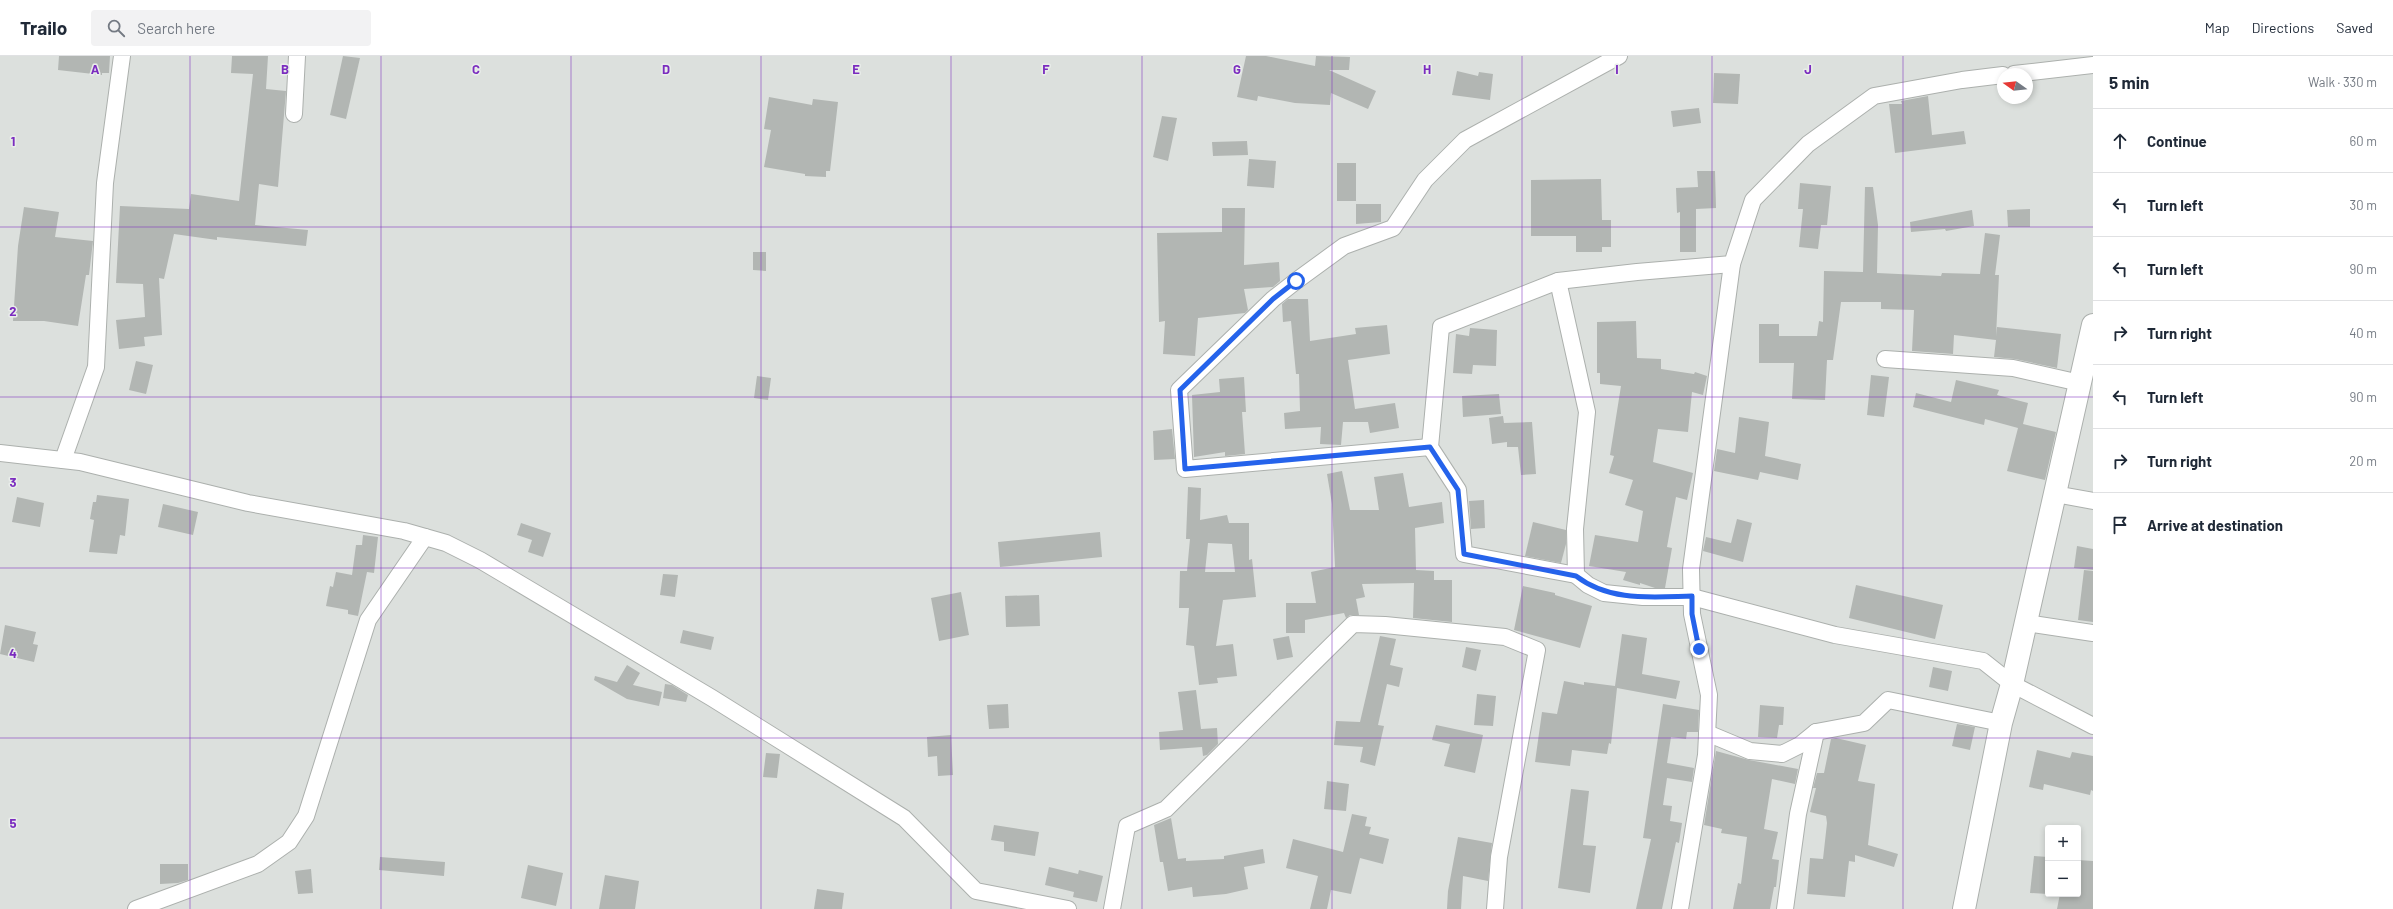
<!DOCTYPE html>
<html lang="en">
<head>
<meta charset="utf-8">
<style>
  body { margin:0; font-family:Barlow,sans-serif; background:#f2f2f3; color:#1f2937 }
  .controls { position:absolute; right:12px; bottom:12px; display:grid; overflow:hidden; border-radius:4px; box-shadow:0 2px 6px #0003 }
  .controls button { width:36px; height:36px; display:grid; place-items:center; padding:0; border:0; border-bottom:1px solid #e0e1e3; background:#fff; color:#1f2937; font:20px sans-serif }
  .compass { position:absolute; left:1997px; top:12px; width:36px; height:36px; border-radius:50%; background:#fff; box-shadow:0 2px 6px #0003; rotate:285deg }
  .stop { position:absolute; width:12px; height:12px; margin:-9px; border:3px solid #2563eb; border-radius:50%; background:#fff }
  .stop.end { background:#2563eb; border-color:#fff; box-shadow:0 1px 4px #0008 }
  .list { margin:0; padding:0; list-style:none }
  h2 { display:flex; justify-content:space-between; align-items:center; height:52px; margin:0; padding:0 16px; font-size:17px }
  h2 small { font-size:13px; font-weight:400; color:#747a83 }
  .list li { display:grid; grid-template-columns:26px 1fr auto; gap:12px; align-items:center; box-sizing:border-box; height:64px; padding:0 16px; border-top:1px solid #e0e1e3 }
  .list b { display:block; font-size:15px; white-space:nowrap }
  .list em { font-size:13px; font-style:normal; color:#747a83 }
  .icon { flex:none; width:22px; height:22px; fill:none; stroke:currentColor; stroke-width:2; stroke-linecap:round; stroke-linejoin:round }
  .map { position:relative; flex:none; width:2093px; height:853px; overflow:hidden }
  header { display:flex; align-items:center; gap:24px; box-sizing:border-box; height:56px; padding:0 20px; background:#fff; border-bottom:1px solid #e0e1e3 }
  header strong { font-size:19px }
  nav { display:flex; gap:22px; margin-inline-start:auto; font-size:14px }
  .search { width:280px; height:36px; background:#f2f2f3; display:flex; align-items:center; gap:10px; box-sizing:border-box; padding:0 14px; border-radius:4px; color:#747a83; font-size:15px }
  main { display:flex }
  aside { flex:1; background:#fff }
  .map>svg:first-child { display:block }
  .building { fill:#b2b6b3; fill-rule:evenodd }
  .lines { fill:none; stroke-linecap:round; stroke-linejoin:round }
  .street-casing { stroke:#acb0ad; stroke-width:18 }
  .secondary-casing { stroke:#acb0ad; stroke-width:24 }
  .street { stroke:#fff; stroke-width:16 }
  .secondary { stroke:#fff; stroke-width:22 }
  .route { stroke:#2563eb; stroke-width:5 }
  .grid { fill:none; stroke:#7b2cbf; stroke-width:1; stroke-opacity:0.55 }
  .grid-label { font-size:13px; text-anchor:middle; font-weight:bold; fill:#7b2cbf; stroke:#e9edea; stroke-width:3; stroke-linejoin:round; paint-order:stroke }
</style>
</head>
<body>
<header>
<strong>Trailo</strong>
<div class="search"><svg class="icon" aria-label="search" viewBox="0 0 24 24"><circle cx="10" cy="10" r="6"/><path d="M15 15l6 6"/></svg>Search here</div>
<nav><a>Map</a><a>Directions</a><a>Saved</a></nav>
</header>
<main>
<div class="map">
<svg width="2093" height="853" viewBox="0 0 2093 853">
  <rect width="100%" height="100%" fill="#dce0dd"/>
  <!-- building -->
  <g class="building">
    <path d="M59,0H110L109,17H102V19L58,14Z"/>
    <path d="M232,0H268L266,33L286,35L278,131L259,128L255,169L308,174L306,190L217,181V184L174,178L164,223L159,222L162,279L144,281L145,290L119,293L116,264L145,261L143,228L116,227L120,150L189,153L191,138L239,145L253,18L231,17Z"/>
    <path d="M343,0L360,2L346,63L330,59Z"/>
    <path d="M1246,0H1266L1315,10L1316,0L1350,1L1349,14H1329L1376,35L1368,53L1331,37L1330,49L1295,47L1258,40L1257,45L1237,41Z"/>
    <path d="M1457,15L1478,20L1479,16L1493,18L1490,44L1452,39Z"/>
    <path d="M1714,17L1740,18L1738,48L1713,47Z"/>
    <path d="M1928,40L1932,79L1964,75L1966,88L1895,97L1889,48H1902L1901,45Z"/>
    <path d="M769,41L812,49L813,43L838,46L830,115H826V121L805,120V118L764,111L771,74L764,73Z"/>
    <path d="M1699,52L1701,67L1673,71L1671,55Z"/>
    <path d="M1162,60L1177,62L1168,105L1153,101Z"/>
    <path d="M1247,85L1248,99L1213,100L1212,86Z"/>
    <path d="M1249,103L1276,105L1274,132L1247,130Z"/>
    <rect x="1337" y="107" width="19" height="38"/>
    <path d="M1697,115H1715L1716,152L1696,153V196H1680V156L1677,157L1676,132L1698,131Z"/>
    <path d="M1601,123L1602,164H1611V191H1602V196H1576V180H1531V124Z"/>
    <path d="M1800,127L1831,130L1827,169H1821L1818,193L1799,191L1803,153H1798Z"/>
    <path d="M1865,131H1873L1878,169L1877,217L1941,220L1942,217L1980,218L1985,177L2000,179L1995,219H1999L1996,280L1997,271L2061,278L2057,312L2015,303L1994,301L1996,284L1954,279L1953,298L1912,295L1914,254L1881,253V246H1841L1833,304H1827L1825,344L1792,343L1794,307H1759V268H1779V280H1817L1819,265L1823,266L1824,215L1863,216Z"/>
    <path d="M1356,148H1381V166L1356,168Z"/>
    <path d="M24,151L59,156L55,181L93,185L89,219H86L78,270L44,265H13L18,190Z"/>
    <path d="M1222,152H1245L1244,209L1279,206L1280,225L1273,231L1244,233L1248,254L1245,257L1198,262L1195,300L1163,298L1165,265L1159,266L1157,177L1222,176Z"/>
    <path d="M2030,153V171H2008L2007,154Z"/>
    <path d="M1972,154L1974,170L1946,175L1945,173L1911,176L1910,166Z"/>
    <path d="M753,196H766V215L753,214Z"/>
    <path d="M1288,243H1308L1310,285L1356,278L1355,272L1387,269L1390,298L1348,304L1355,353L1395,347L1399,372L1370,377L1368,366H1343L1341,389L1320,388L1321,371L1285,373L1284,357L1300,355L1299,318H1296L1291,265L1283,266L1282,248Z"/>
    <path d="M1636,265L1637,302L1661,303V313L1694,318L1695,316L1707,320L1703,339L1692,336L1688,376L1658,373L1653,406L1693,417L1687,444L1676,441L1667,491L1672,492L1665,532H1655L1640,527V529L1623,524L1626,516L1589,510L1595,479L1638,486L1643,455L1625,449L1633,424L1609,417L1614,400L1610,399L1621,330L1600,328V317H1597V266Z"/>
    <path d="M1470,272L1497,274L1496,310L1473,309L1472,318L1453,317L1456,278L1469,280Z"/>
    <path d="M136,305L153,309L146,338L129,334Z"/>
    <path d="M1871,319L1889,321L1884,361L1867,359Z"/>
    <path d="M757,320L771,322L768,344L754,342Z"/>
    <path d="M1244,321L1246,356H1242L1245,398L1225,400V396L1194,401L1192,339L1220,336L1219,323Z"/>
    <path d="M1956,324L1999,334L1997,339L2028,347L2023,368L2056,376L2045,424L2007,415L2018,372L1985,363L1984,369L1913,351L1916,337L1951,346Z"/>
    <path d="M1499,338L1501,358L1463,361L1462,340Z"/>
    <path d="M1503,360L1504,367L1532,366L1536,418L1521,419L1518,391H1507V386L1492,388L1489,362Z"/>
    <path d="M1739,361L1769,366L1765,400L1801,408L1798,424L1760,416L1758,424L1714,415L1717,393L1735,397Z"/>
    <path d="M1172,373L1175,403L1154,404L1153,375Z"/>
    <path d="M1342,415L1350,454H1379L1374,421L1403,417L1409,451L1442,446L1444,467L1415,472L1416,514L1434,515V524H1452V566L1413,562L1414,527L1362,528L1365,541L1356,543L1359,559H1350L1346,562L1344,557L1305,564V577H1286V547H1316L1311,516L1335,511L1332,448L1327,418Z"/>
    <path d="M1188,431L1201,432L1200,464L1227,459L1229,467H1249V504L1252,503L1256,541L1223,544L1216,590L1233,588L1237,620L1217,622L1218,627L1199,629L1194,590L1186,589L1189,552H1179L1180,515H1187L1190,483H1186ZM1208,487L1232,488L1235,516H1205Z"/>
    <path d="M97,439L129,443L125,480L120,479L117,498L89,496L94,464L90,463L93,446H96Z"/>
    <path d="M17,441L44,447L40,471L12,466Z"/>
    <path d="M1484,444L1485,472L1471,473L1469,445Z"/>
    <path d="M163,448L198,456L193,479L158,471Z"/>
    <path d="M1737,463L1752,467L1743,506L1703,495L1706,481L1731,487Z"/>
    <path d="M1533,466L1566,474V488L1561,507L1525,500Z"/>
    <path d="M521,467L551,477L543,501L528,496L532,484L517,479Z"/>
    <path d="M1100,476L1102,501L1000,511L998,486Z"/>
    <path d="M363,479L378,481L374,517L367,516L358,560L348,558V554L326,550L330,530L333,531L336,516L352,519L356,489H362Z"/>
    <path d="M2077,490L2093,493V514L2074,512Z"/>
    <path d="M2084,514L2093,515V566L2078,564Z"/>
    <path d="M663,518L678,519L675,541L660,539Z"/>
    <path d="M1856,529L1943,549L1935,583L1849,562Z"/>
    <path d="M1523,530L1555,537V539L1592,550L1580,592L1514,574Z"/>
    <path d="M961,536L969,579L939,585L931,542Z"/>
    <path d="M1039,539L1040,570L1006,571L1005,540Z"/>
    <path d="M5,569L36,576L33,588L38,589L34,606L0,598Z"/>
    <path d="M683,574L714,581L711,594L680,587Z"/>
    <path d="M1622,578L1647,582L1642,618L1680,625L1676,643L1617,632L1611,688L1609,687L1607,698L1572,694L1570,710L1535,706L1542,656L1557,658L1564,625L1584,629V626L1615,630Z"/>
    <path d="M1289,580L1293,601L1277,604L1273,583Z"/>
    <path d="M1380,580L1396,583L1390,609L1403,612L1399,631L1387,628L1378,669L1384,670L1375,710L1360,706L1363,691L1334,689L1336,665L1360,666Z"/>
    <path d="M1466,591L1481,594L1476,615L1462,611Z"/>
    <path d="M627,609L640,617L633,629L662,636L659,650L627,643L594,624L595,620L617,626Z"/>
    <path d="M1933,611L1952,615L1948,635L1929,631Z"/>
    <path d="M665,628L672,629L688,639L686,646L663,642Z"/>
    <path d="M1196,634L1201,673L1217,672L1218,688L1207,699L1203,700L1202,691L1160,694L1159,676L1183,674L1178,636Z"/>
    <path d="M1477,638L1496,640L1493,670L1474,669Z"/>
    <path d="M1008,648L1009,672L989,673L987,649Z"/>
    <path d="M1663,648L1699,654L1698,676H1687L1686,683L1671,681L1667,707L1694,712L1692,726L1667,722L1663,749L1672,750L1670,765L1682,767L1679,787L1676,786L1662,853H1636L1651,783L1643,782Z"/>
    <path d="M1760,649L1784,651L1783,669H1779L1777,682L1758,681Z"/>
    <path d="M1957,668L1975,671L1970,694L1952,690Z"/>
    <path d="M1436,669L1483,679L1475,717L1444,710L1450,688L1432,684Z"/>
    <path d="M951,679L953,719L938,720L937,700L928,701L927,681Z"/>
    <path d="M1836,682L1866,689L1858,725L1875,728L1868,789L1898,798L1894,811L1855,799V806L1849,805L1845,841L1807,838L1810,802L1823,803L1827,767L1826,760L1810,756L1816,732H1813L1817,717H1824L1831,683Z"/>
    <path d="M2037,694L2070,702L2072,696L2093,700V735L2091,734L2090,739L2044,728L2043,734L2029,731Z"/>
    <path d="M1716,695L1749,704L1798,713L1795,728L1772,723L1764,773L1778,776L1772,803L1779,804L1776,831H1774L1770,853H1733L1738,827L1741,828L1747,781L1721,777L1722,773L1704,769Z"/>
    <path d="M766,697L780,698L777,722L763,721Z"/>
    <path d="M1327,725L1349,728L1346,755L1324,753Z"/>
    <path d="M1571,733L1589,735L1583,789L1596,790L1590,837L1558,832Z"/>
    <path d="M1352,758L1367,761L1365,770L1371,771L1369,778L1389,783L1383,808L1360,802L1351,838L1331,834L1327,853H1310L1318,820L1286,812L1293,783L1343,796Z"/>
    <path d="M1171,762L1178,803L1186,802V805L1224,803V800L1263,793L1265,807L1244,811L1248,833L1226,838L1193,841L1192,831L1168,835L1163,806H1160L1154,769Z"/>
    <path d="M994,769L1039,776L1035,800L1004,795V786L991,784Z"/>
    <path d="M1458,781L1492,787L1488,825L1463,820L1461,853H1447L1448,835Z"/>
    <path d="M2034,800L2048,801V838L2030,837Z"/>
    <path d="M380,801L445,806L444,820L379,814Z"/>
    <path d="M2078,804L2093,805V853H2057L2060,838H2078Z"/>
    <path d="M160,808H188V824L178,827L160,828Z"/>
    <path d="M528,809L563,817L556,850L521,842Z"/>
    <path d="M1049,811L1078,818L1079,814L1103,820L1097,846L1073,841L1074,836L1045,829Z"/>
    <path d="M311,813L313,837L298,838L295,815Z"/>
    <path d="M605,819L639,825L635,853H599Z"/>
    <path d="M817,833L844,837L842,853H814Z"/>
  </g>
  <g class="lines">
    <!-- street casing -->
    <g class="street-casing">
      <g id="street">
        <path d="M2014,18L2093,9"/>
        <path d="M294,58L297,0"/>
        <path d="M1558,225L1587,356L1575,473L1576,519L1588,529L1604,537L1643,541H1692L1835,579L1983,605L2012,628L2093,670"/>
        <path d="M1885,303L2013,312L2080,327"/>
        <path d="M1430,391L1185,413L1179,334L1273,243L1296,225L1344,190L1393,172L1425,124L1465,84L1619,0"/>
        <path d="M0,397L80,406L248,447L404,475L446,487L480,504L712,642L904,762L976,835L1068,853"/>
        <path d="M63,404L96,311L105,127L122,0"/>
        <path d="M2055,438L2093,445"/>
        <path d="M1576,519L1464,498L1458,434L1430,391L1441,271L1558,225L1637,216L1732,208L1753,144L1808,88L1874,40L1962,24L2003,19"/>
        <path d="M2026,567L2093,577"/>
        <path d="M1707,677L1750,695L1782,698L1800,689L1816,676L1864,667L1888,644L2001,667"/>
        <path d="M136,853L258,808L289,786L306,760L368,564L425,481"/>
        <path d="M1112,853L1127,770L1166,753L1353,568L1385,569L1505,581L1537,594L1499,801L1495,853"/>
        <path d="M1680,853L1706,699L1709,639L1692,558L1691,513L1732,208"/>
        <path d="M1785,853L1798,758L1816,676"/>
      </g>
    </g>
    <!-- secondary casing -->
    <g class="secondary-casing">
      <path id="secondary" d="M1964,853L2001,667L2012,628L2093,269"/>
    </g>
    <!-- street -->
    <use href="#street" class="street"/>
    <!-- secondary -->
    <use href="#secondary" class="secondary"/>
  </g>
  <g class="lines">
    <!-- route -->
    <path class="route" d="M1296,225L1273,243L1180,334L1185,413L1430,391L1458,434L1464,498L1576,520C1610,546 1651,541 1692,540V558L1699,593"/>
  </g>
  <!-- grid -->
  <path class="grid" d="M190,0V853M381,0V853M571,0V853M761,0V853M951,0V853M1142,0V853M1332,0V853M1522,0V853M1712,0V853M1903,0V853M0,171H2093M0,341H2093M0,512H2093M0,682H2093"/>
  <g class="grid-label">
    <text x="95" y="18">A</text>
    <text x="285" y="18">B</text>
    <text x="476" y="18">C</text>
    <text x="666" y="18">D</text>
    <text x="856" y="18">E</text>
    <text x="1046" y="18">F</text>
    <text x="1237" y="18">G</text>
    <text x="1427" y="18">H</text>
    <text x="1617" y="18">I</text>
    <text x="1808" y="18">J</text>
    <text x="13" y="90">1</text>
    <text x="13" y="260">2</text>
    <text x="13" y="431">3</text>
    <text x="13" y="602">4</text>
    <text x="13" y="772">5</text>
  </g>
</svg>
<div class="controls">
<button>+</button>
<button>−</button>
</div>
<svg class="compass" viewBox="-18 -18 36 36"><path d="M0-13l5 13h-10z" fill="#e53935"/><path d="M0 13l5-13h-10z" fill="#747a83"/></svg>
<div class="stop" style="left:1296px;top:225px"></div>
<div class="stop end" style="left:1699px;top:593px"></div>
</div>
<aside>
<h2>5 min<small>Walk · 330 m</small></h2>
<ul class="list">
<li><svg class="icon" aria-label="ahead" viewBox="0 0 24 24"><path d="M12 20V5M6 11l6-6 6 6"/></svg><div><b>Continue</b></div><em>60 m</em></li>
<li><svg class="icon" aria-label="left" viewBox="0 0 24 24"><path d="M17 20v-9H6M10 6l-5 5 5 5"/></svg><div><b>Turn left</b></div><em>30 m</em></li>
<li><svg class="icon" aria-label="left" viewBox="0 0 24 24"><path d="M17 20v-9H6M10 6l-5 5 5 5"/></svg><div><b>Turn left</b></div><em>90 m</em></li>
<li><svg class="icon" aria-label="right" viewBox="0 0 24 24"><path d="M7 20v-9h11M14 6l5 5-5 5"/></svg><div><b>Turn right</b></div><em>40 m</em></li>
<li><svg class="icon" aria-label="left" viewBox="0 0 24 24"><path d="M17 20v-9H6M10 6l-5 5 5 5"/></svg><div><b>Turn left</b></div><em>90 m</em></li>
<li><svg class="icon" aria-label="right" viewBox="0 0 24 24"><path d="M7 20v-9h11M14 6l5 5-5 5"/></svg><div><b>Turn right</b></div><em>20 m</em></li>
<li><svg class="icon" aria-label="arrive" viewBox="0 0 24 24"><path d="M6 21V4h12l-3 4 3 4H6"/></svg><div><b>Arrive at destination</b></div></li>
</ul>
</aside>
</main>
</body>
</html>
